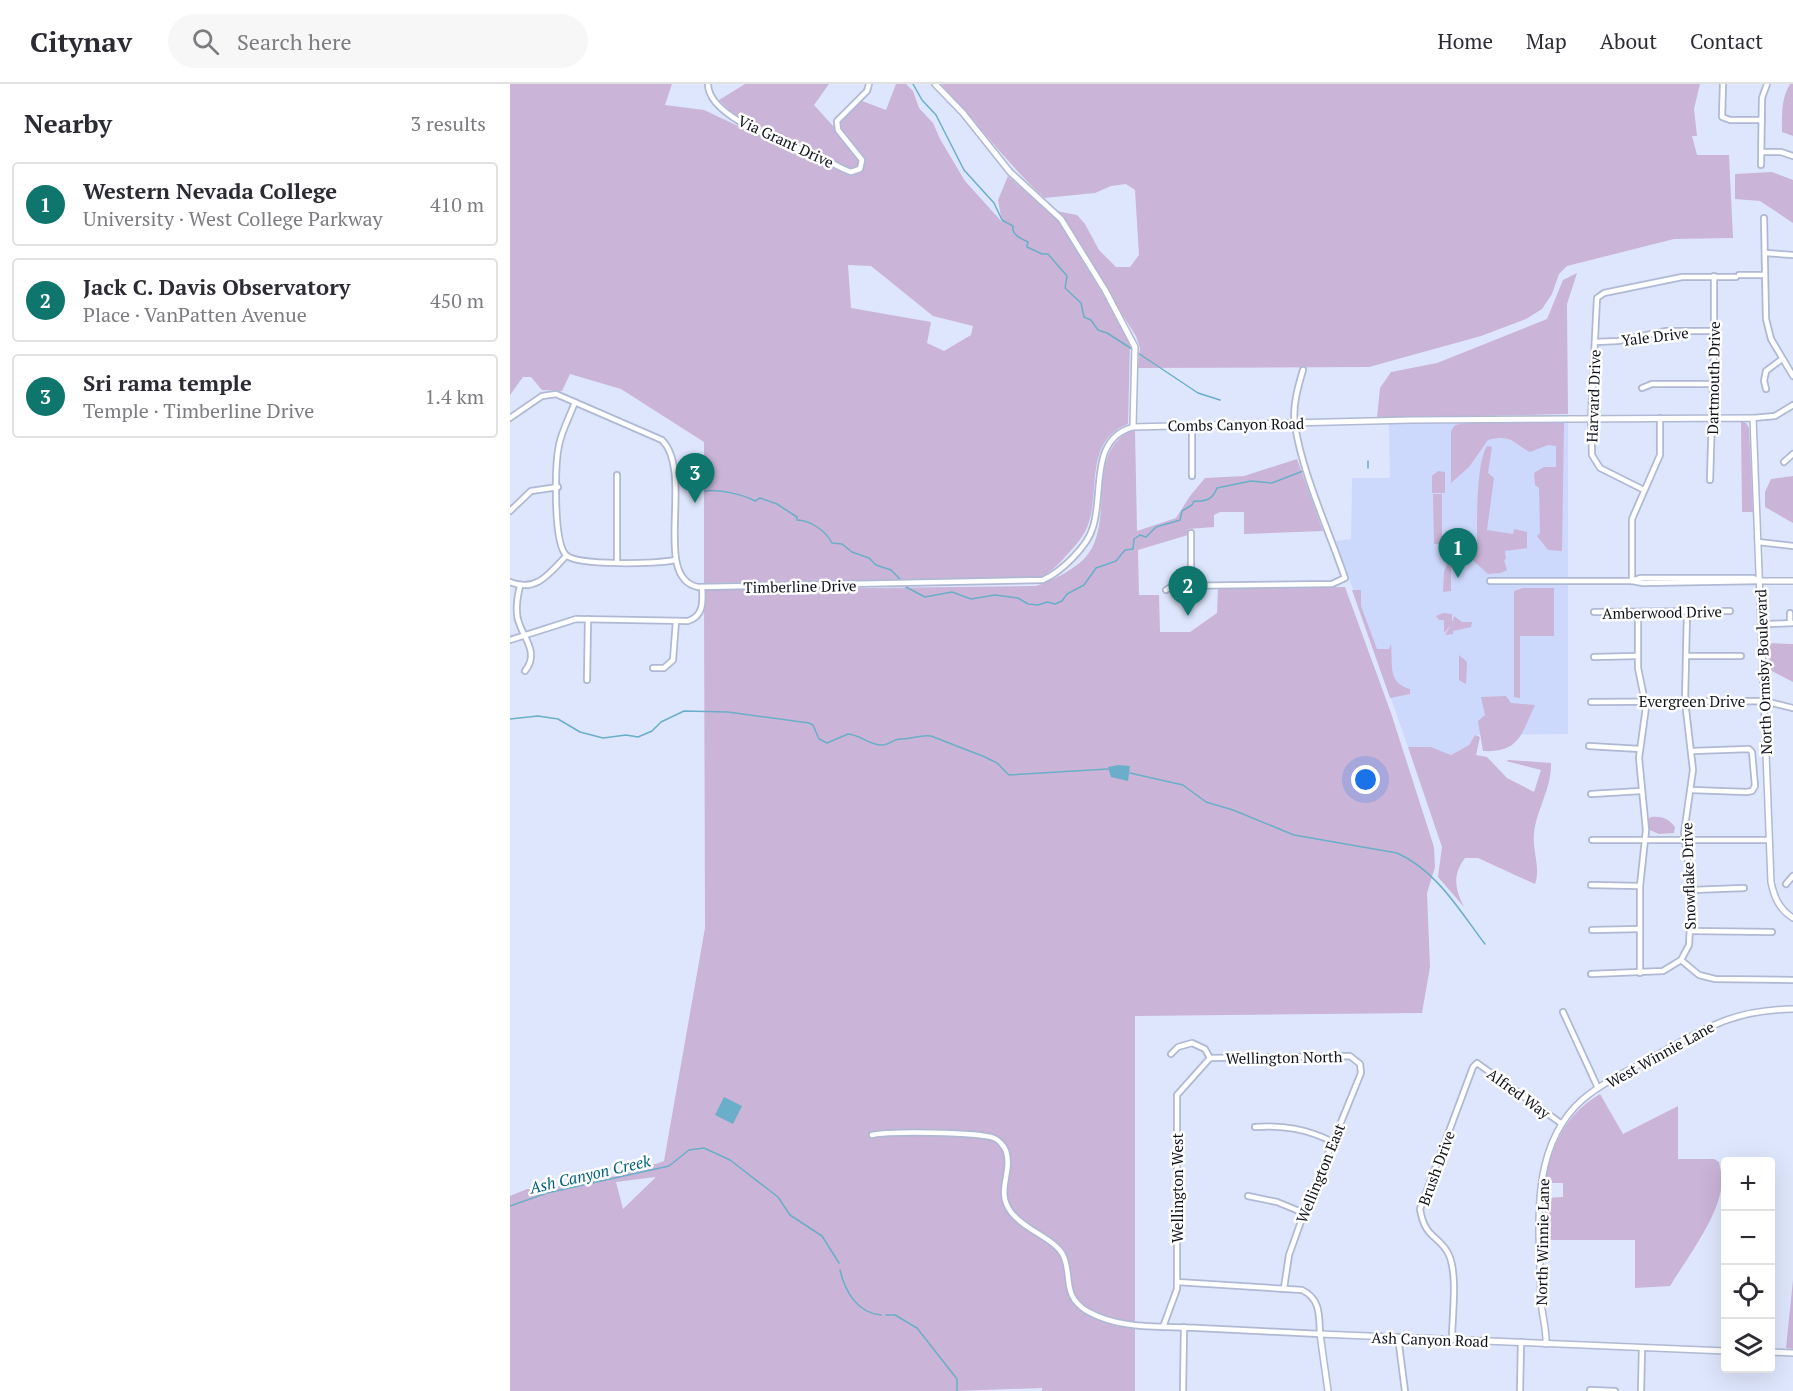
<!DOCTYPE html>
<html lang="en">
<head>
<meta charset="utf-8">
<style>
  body { margin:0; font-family:"PT Serif",serif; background:#f7f7f7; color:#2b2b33 }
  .controls { position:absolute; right:18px; bottom:18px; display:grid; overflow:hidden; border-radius:6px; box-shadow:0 6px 24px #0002 }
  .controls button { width:54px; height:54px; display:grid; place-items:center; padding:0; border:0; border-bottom:2px solid #e1e1e2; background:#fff; color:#2b2b33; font:30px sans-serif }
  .you { position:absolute; left:856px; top:696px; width:21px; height:21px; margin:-15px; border:4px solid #fff; border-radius:50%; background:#1a73e8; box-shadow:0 0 0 9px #1a73e833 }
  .badge { display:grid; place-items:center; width:39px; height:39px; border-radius:50%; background:#0f766e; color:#fff; font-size:20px; font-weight:700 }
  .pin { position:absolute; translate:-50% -50px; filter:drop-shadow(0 2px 3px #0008) }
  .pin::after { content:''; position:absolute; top:32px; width:21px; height:18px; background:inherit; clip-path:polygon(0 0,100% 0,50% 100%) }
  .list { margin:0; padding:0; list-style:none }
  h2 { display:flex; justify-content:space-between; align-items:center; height:78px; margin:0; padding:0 24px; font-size:26px }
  h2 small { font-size:20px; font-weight:400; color:#7c7c81 }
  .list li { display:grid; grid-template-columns:39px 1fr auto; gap:18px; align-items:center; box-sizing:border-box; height:84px; margin:0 12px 12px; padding:0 12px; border:2px solid #e1e1e2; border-radius:6px }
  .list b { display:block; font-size:22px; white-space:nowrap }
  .list p { margin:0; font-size:20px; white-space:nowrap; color:#7c7c81 }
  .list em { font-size:20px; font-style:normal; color:#7c7c81 }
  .icon { flex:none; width:33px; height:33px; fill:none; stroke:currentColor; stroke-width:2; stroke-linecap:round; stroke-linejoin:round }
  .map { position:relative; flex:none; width:1283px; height:1307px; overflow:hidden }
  header { display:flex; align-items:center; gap:36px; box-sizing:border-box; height:84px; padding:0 30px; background:#fff; border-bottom:2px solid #e1e1e2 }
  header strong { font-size:28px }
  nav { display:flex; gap:33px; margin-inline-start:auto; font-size:21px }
  .search { width:420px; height:54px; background:#f7f7f7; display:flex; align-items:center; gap:15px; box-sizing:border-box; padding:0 21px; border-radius:33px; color:#7c7c81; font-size:22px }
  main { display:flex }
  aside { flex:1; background:#fff }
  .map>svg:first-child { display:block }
  .built { fill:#cdd9fc }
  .green { fill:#cab4d7; fill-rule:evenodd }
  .water { fill:#6baec9 }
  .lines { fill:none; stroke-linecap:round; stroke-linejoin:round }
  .stream { stroke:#6baec9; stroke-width:1.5 }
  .minor-casing { stroke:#afb9d4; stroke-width:8 }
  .tertiary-casing { stroke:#afb9d4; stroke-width:8 }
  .minor { stroke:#fff; stroke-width:4.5 }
  .tertiary { stroke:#fff; stroke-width:5 }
  .labels { text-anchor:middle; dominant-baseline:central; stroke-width:5; stroke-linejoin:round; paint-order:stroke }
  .street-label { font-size:15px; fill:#0f121b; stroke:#fff }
  .water-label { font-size:16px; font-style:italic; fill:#03617d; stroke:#fff }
</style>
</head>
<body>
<header>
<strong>Citynav</strong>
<div class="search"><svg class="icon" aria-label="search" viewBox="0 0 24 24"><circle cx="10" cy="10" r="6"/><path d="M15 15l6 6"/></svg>Search here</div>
<nav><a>Home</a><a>Map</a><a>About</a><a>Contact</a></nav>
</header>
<main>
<aside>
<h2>Nearby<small>3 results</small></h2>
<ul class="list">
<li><span class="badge">1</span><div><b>Western Nevada College</b><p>University · West College Parkway</p></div><em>410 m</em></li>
<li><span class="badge">2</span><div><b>Jack C. Davis Observatory</b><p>Place · VanPatten Avenue</p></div><em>450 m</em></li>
<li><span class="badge">3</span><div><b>Sri rama temple</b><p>Temple · Timberline Drive</p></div><em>1.4 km</em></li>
</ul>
</aside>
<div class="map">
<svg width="1283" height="1307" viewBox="0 0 1283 1307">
  <rect width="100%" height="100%" fill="#dee6fd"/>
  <!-- built -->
  <path class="built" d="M1058,338V650L965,651L959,661L941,671L921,663H898L826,457L841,455L842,394H880L879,340Z"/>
  <!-- green -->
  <g class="green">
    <path d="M0,0H162L155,21L194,26L286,69L294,63L224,31L209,16L235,0H319L304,21L323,42L352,17L376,26L386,0H396L403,7L409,24L423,39L430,55L455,97L492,138L488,116L498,92L549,137L603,227L620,260L618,340C575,357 590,403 579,438C575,452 564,463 555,473C546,483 538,491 525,495L194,499V358L111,305L60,290L52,307L32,306L21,293H13L0,311ZM338,181L361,182L423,232L463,242L461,251L434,267L417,259L421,238L341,224Z"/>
    <path d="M431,0H1190L1184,25L1187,52H1182L1187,71H1219L1223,154L1164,155L1057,182L1049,190L1042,210L1032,225L1016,235L971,252L859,283L628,284L630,264L626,252L546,127L567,131L575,140L589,166L606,183H620L629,171L625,106L616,100L601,102L585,109L534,114C497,79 466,38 431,0Z"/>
    <path d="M1280,0H1283V52L1272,48C1272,30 1271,15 1280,0Z"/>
    <path d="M1262,88L1283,96V139L1250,117L1225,115V90Z"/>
    <path d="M1067,189L1057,220L1058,330L867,334L870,304L881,288L927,279L1037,235L1053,196Z"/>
    <path d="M1231,337L1236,339L1239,344L1243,428H1232Z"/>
    <path d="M964,338L1054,339L1052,467L1038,466L1027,452L1030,449L1029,404L1025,401L1024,389L1034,383H1046V362L1038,361L1020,368C1002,359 1002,350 978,356L959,383L941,399V347L945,341Z"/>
    <path d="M625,345L627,447L666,434L680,412L695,394L734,392L787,375L813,447L734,450V428H710L704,431V443L678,445V451L628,466L629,511H649L650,548H680L707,529L708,505L835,503L881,629L924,763L925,783L917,809L920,883L912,929L625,932V1307H532V1304L447,1307H0V1112L17,1105L33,1106L84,1094L110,1092L133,1080H146L154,1077L195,844L194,506L526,502C543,496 560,488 574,475C608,440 572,365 625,345ZM145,1093V1094L113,1125L106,1098Z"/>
    <path d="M977,362L982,363L978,389L984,394L977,446L1003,450L1004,445L1017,448V464L995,467L996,475L994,476L997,486L991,489L978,490L958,472L965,468L967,463C967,440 966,379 977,362Z"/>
    <path d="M928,387L935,388V409H922V392Z"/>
    <path d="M1283,392V439L1255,423V408L1261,395Z"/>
    <path d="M923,410H932V460H924Z"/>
    <path d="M938,478L941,480V507L933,508L934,488Z"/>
    <path d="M1013,504H1044V552H1010V614L1004,613V507Z"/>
    <path d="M842,506H851V522L867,565H879L881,560C883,580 877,599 900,605V610L880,614Z"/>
    <path d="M933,529L942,530V539L944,532L952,538H962L961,543L943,547V544V550L935,551L941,541L934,549V536H929L926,532Z"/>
    <path d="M1259,559L1283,560V598L1260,586Z"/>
    <path d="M949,571L957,578L956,600L949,596Z"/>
    <path d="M996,612L1001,619L1025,621C1011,650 1010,669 973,667L968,637L975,631L971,613Z"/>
    <path d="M965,651L970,653L966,671L977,673L997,694L1024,708L1031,686L996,677L999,676L1041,679C1042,703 1027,725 1024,749C1022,767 1031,783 1025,800L968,774H955C942,791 945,805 954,823L928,793L932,763L898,663H921L941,671L959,661Z"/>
    <path d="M1141,733C1152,732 1159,735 1165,743L1164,749L1149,750L1137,745L1136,737Z"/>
    <path d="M1090,1010L1113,1050L1168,1022V1075H1204L1209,1078C1210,1084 1212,1091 1212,1097C1211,1130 1177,1174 1160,1202L1125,1204V1156H1035V1114L1053,1113V1099H1035C1041,1061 1056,1030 1090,1010Z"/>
    <path d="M1283,1196V1265L1276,1264Z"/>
  </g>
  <!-- water -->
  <g class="water">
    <path d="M608,681L620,682L618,697L601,693L598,683Z"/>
    <path d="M214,1013L232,1022L223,1040L205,1031Z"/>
  </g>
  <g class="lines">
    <!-- stream -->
    <g class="stream">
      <path d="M403,0L412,16L426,31L454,86L484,119L492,136L503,142C501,151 512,155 518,158L517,163L532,170H538L557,192L555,204L571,219L574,233L581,236L588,246L597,249L622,265"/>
      <path d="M628,269L688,309L710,316"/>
      <path d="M858,377V384"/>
      <path d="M195,407C207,405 233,410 245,417L250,414L267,420L287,433V436C300,436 316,447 322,459L332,460L342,468L359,474L366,481L381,486L391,496"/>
      <path d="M396,503L415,513L442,508L461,515L485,511L508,514L518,520L528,521L537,518L545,520L552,517L557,510L574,501L586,484L606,477L615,466L623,465L624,455L630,451L636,453L646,443L670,436L672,427L682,421L684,417C696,418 703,415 707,404L741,397L762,399L793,387"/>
      <path d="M0,635L28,632L48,635L70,648L93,654L116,651L128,653L142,647L151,638L174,627L218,628L299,639L303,641L309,655L317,659L338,650C351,651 359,661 372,661C379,661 384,655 390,655C401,656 410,650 421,652L475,673L487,679L499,691L598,685"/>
      <path d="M620,689L673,701L696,718L723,726L784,751L887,769C927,787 949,826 975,860"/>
      <path d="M0,1122L37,1109L159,1082L179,1066L194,1064L220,1076L268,1113L280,1131L312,1152L329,1179"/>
      <path d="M330,1186C335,1207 347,1229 371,1231"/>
      <path d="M376,1231H385L407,1244L447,1295V1307"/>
    </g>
    <!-- minor casing -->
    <g class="minor-casing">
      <g id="minor">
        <path d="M198,0C198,35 281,60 307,72C319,76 330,85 341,88L350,85L352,76L328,46L327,37L357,7L359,0"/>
        <path d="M1213,0L1212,33L1220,36H1252"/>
        <path d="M1252,68H1271L1283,72"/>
        <path d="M1251,81L1252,14L1257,0"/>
        <path d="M1254,134L1256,235L1261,255L1283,292"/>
        <path d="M1255,169L1283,171"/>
        <path d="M1229,191H1255"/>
        <path d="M1085,258L1108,257L1156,247H1204"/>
        <path d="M1132,304L1142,300H1202"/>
        <path d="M1256,305L1254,297L1256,287L1272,275"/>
        <path d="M65,318C60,332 52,346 49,361C45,380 43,458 56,471C66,482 149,480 165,476"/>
        <path d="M0,334L32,312L46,310L152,356C185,389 141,494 188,503L533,496C551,488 578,462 583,443C594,409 579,355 623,343"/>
        <path d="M1243,334L1265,332L1283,321"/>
        <path d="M682,342V392"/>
        <path d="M1274,378L1283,370"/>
        <path d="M1200,396L1204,266V192"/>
        <path d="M1134,406L1090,384L1082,371L1081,334L1087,214L1094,209L1172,193H1226"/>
        <path d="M0,427L21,407L48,403"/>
        <path d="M1248,458L1283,462"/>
        <path d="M107,478V391"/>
        <path d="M980,497H1122L1133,499L1250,497"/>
        <path d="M1122,497V435L1150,371V334"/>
        <path d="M1122,497L1130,494H1243L1250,497"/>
        <path d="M0,498C26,509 40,489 56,472"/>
        <path d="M10,502C8,510 6,521 7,530C8,550 32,566 15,587"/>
        <path d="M681,502V449"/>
        <path d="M656,506L662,502L822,500L835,494C819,447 792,389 785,341C782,323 788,303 793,286"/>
        <path d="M1084,528L1220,527"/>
        <path d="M1128,529V584L1136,623L1129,674L1136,746L1130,802V889"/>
        <path d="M1280,539V529"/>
        <path d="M1260,540L1283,539"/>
        <path d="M0,556L66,535L178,537C194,532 193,517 192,503"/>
        <path d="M1177,572H1231"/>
        <path d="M1084,573L1127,572"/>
        <path d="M143,584H154L163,576L166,537"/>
        <path d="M77,596L78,535"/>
        <path d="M1081,618L1254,617L1283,624"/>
        <path d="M1079,662L1130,665"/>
        <path d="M1181,706L1237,708L1242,707L1245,702L1242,668L1239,665L1182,667"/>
        <path d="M1081,710L1131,707"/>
        <path d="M1082,756H1259"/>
        <path d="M1276,800L1283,792"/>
        <path d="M1081,801L1130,802"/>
        <path d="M1182,806L1234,804"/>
        <path d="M1082,846L1130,845"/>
        <path d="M1182,847L1262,848"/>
        <path d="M1171,876L1189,891L1205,895L1283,896"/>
        <path d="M1081,890L1153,887L1171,876L1179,861L1182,806L1174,749L1183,686L1175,617L1177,528"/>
        <path d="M1053,928L1088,1004"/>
        <path d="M661,970L668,963L682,959L695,965L700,974"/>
        <path d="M700,974L840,972L850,980L851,989L794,1129L779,1171L774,1204"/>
        <path d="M745,1043C774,1041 797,1045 823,1058"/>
        <path d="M362,1051C380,1047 468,1048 484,1054C489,1056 494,1062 496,1067C503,1089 485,1107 501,1128C514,1146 544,1154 553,1171C563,1192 551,1211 577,1227C610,1246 651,1242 688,1244C729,1246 769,1248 810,1250C809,1232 811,1215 792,1206L667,1198"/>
        <path d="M738,1112L767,1118L794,1129"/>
        <path d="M653,1243L667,1205V1011L700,974"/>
        <path d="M888,1253L895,1307"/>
        <path d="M942,1255C942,1232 948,1192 939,1171C930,1151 915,1156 910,1125L963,983L967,979L1052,1040"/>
        <path d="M1080,1306L1105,1307"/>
        <path d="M673,1307L674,1243"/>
        <path d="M1010,1307L1011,1258"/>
        <path d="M1131,1307L1132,1264"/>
      </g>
    </g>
    <!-- tertiary casing -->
    <g class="tertiary-casing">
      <g id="tertiary">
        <path d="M425,0L453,29L500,88L551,135L595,206L625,263L623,343L901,336L1243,334L1261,798C1264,813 1269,825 1283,834"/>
        <path d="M1250,497H1283"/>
        <path d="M1036,1260C1037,1245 1031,1229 1031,1214C1030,1148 1017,1065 1072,1016C1094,997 1122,985 1147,971C1198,943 1223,926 1283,925"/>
        <path d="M1260,1268L1283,1269"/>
        <path d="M818,1307L810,1250L1216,1267"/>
      </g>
    </g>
    <!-- minor -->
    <use href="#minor" class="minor"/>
    <!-- tertiary -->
    <use href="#tertiary" class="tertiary"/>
  </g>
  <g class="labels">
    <!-- street labels -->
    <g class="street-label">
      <text transform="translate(276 57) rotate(25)">Via Grant Drive</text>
      <text transform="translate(1145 252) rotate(-7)">Yale Drive</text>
      <text transform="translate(1203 294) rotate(-89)">Dartmouth Drive</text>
      <text transform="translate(1083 312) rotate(-88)">Harvard Drive</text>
      <text transform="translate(726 340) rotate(-1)">Combs Canyon Road</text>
      <text transform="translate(290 502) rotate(-1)">Timberline Drive</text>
      <text transform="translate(1152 528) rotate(-1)">Amberwood Drive</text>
      <text transform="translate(1253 588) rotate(-92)">North Ormsby Boulevard</text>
      <text x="1182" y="617">Evergreen Drive</text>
      <text transform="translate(1178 792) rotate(-92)">Snowflake Drive</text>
      <text transform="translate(1150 970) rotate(-29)">West Winnie Lane</text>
      <text transform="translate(774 973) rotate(-1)">Wellington North</text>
      <text transform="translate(1009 1009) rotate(36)">Alfred Way</text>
      <text transform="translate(926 1084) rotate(-70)">Brush Drive</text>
      <text transform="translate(810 1089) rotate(-68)">Wellington East</text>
      <text transform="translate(667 1104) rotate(-90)">Wellington West</text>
      <text transform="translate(1032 1158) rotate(-89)">North Winnie Lane</text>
      <text transform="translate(920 1255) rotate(2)">Ash Canyon Road</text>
    </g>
    <!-- water labels -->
    <g class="water-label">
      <text transform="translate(80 1090) rotate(-13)">Ash Canyon Creek</text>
    </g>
  </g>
</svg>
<div class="controls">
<button>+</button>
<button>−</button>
<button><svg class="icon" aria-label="locate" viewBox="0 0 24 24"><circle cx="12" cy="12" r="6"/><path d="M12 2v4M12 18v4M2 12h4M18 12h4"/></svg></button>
<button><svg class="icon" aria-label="layers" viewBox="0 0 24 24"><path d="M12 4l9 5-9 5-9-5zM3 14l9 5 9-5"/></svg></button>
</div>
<div class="you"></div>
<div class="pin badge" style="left:948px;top:494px">1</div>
<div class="pin badge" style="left:678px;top:532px">2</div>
<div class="pin badge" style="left:185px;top:419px">3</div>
</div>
</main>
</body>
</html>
